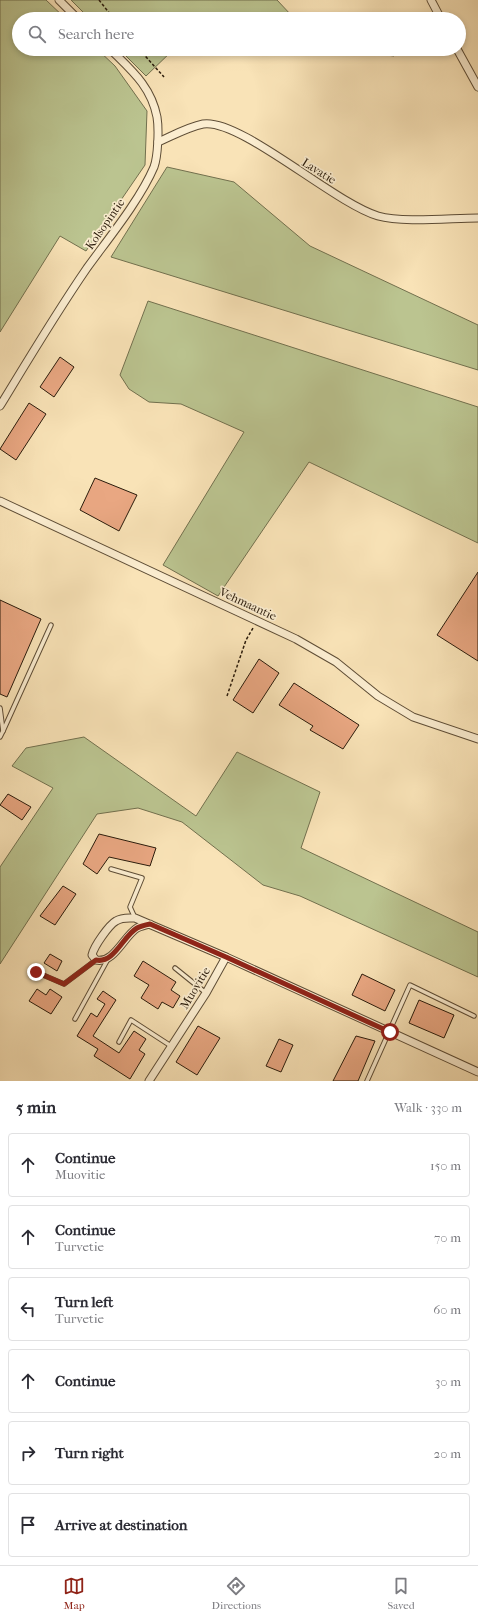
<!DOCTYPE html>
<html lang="en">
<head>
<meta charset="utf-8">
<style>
  body { margin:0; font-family:"IM FELL French Canon",serif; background:#f2f2f3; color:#2b2b33 }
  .stop { position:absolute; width:12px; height:12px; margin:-9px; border:3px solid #8f2418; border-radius:50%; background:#fff }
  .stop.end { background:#8f2418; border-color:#fff; box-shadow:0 1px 4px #0008 }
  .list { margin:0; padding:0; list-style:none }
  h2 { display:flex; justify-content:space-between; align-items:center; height:52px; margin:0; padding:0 16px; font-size:17px }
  h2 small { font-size:13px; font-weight:400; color:#7c7c81 }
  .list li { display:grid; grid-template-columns:26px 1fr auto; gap:12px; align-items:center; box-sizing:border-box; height:64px; margin:0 8px 8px; padding:0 8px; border:1px solid #e1e1e2; border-radius:4px }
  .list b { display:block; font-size:15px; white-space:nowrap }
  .list p { margin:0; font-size:13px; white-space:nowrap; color:#7c7c81 }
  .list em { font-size:13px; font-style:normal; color:#7c7c81 }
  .icon { flex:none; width:22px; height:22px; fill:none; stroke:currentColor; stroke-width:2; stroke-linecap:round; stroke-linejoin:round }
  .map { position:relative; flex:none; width:478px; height:1081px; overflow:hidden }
  .search { position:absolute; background:#fff; box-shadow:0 2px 6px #0003; left:12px; right:12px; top:12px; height:44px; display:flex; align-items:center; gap:10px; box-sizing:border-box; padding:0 14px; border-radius:22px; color:#7c7c81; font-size:15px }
  .sheet { height:484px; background:#fff }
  nav { display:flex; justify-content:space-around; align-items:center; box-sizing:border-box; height:56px; border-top:1px solid #e1e1e2; background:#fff; font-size:11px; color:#7c7c81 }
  nav a { display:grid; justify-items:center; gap:2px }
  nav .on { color:#8f2418 }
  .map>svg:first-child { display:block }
  .green { fill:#bbc490; stroke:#72704e }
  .building { fill:#e9a782; stroke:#2a1b0b }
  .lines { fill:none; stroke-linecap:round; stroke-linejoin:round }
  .lane-casing { stroke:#5e4d36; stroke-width:5.5 }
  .street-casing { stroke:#5e4d36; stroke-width:9 }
  .path { stroke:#2a1b0b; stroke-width:1.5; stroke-dasharray:3 2; stroke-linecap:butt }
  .lane { stroke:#fbedd0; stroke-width:3.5 }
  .street { stroke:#fbedd0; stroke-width:7 }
  .route { stroke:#8f2418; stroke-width:5 }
  .labels { text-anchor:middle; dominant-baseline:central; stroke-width:3.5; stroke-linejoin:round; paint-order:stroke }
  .street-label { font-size:12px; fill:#2a1b0b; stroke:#fbedd0 }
</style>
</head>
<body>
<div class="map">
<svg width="478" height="1081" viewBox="0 0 478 1081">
  <rect width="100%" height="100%" fill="#f9e3b7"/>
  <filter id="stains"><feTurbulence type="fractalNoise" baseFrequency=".005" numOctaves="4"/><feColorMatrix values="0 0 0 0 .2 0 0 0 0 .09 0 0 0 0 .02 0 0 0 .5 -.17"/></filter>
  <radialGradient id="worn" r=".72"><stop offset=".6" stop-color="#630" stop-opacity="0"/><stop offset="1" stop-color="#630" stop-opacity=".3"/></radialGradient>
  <!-- green -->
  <g class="green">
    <path d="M0,0H46L66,19H19V49H97L115,66L147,111L145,165L86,251L60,236L0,332Z"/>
    <path d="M71,0H277L292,16L337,19H90Z"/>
    <path d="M119,49H174L146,76Z"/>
    <path d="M341,49H394V56Z"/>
    <path d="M167,167L234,182L310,246L478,325V370L111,257Z"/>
    <path d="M148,301L478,407V543L309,462L218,596L163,565L244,432L181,404L149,402L129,389L120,375Z"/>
    <path d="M84,737L196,816L237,752L320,792L301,848L478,932V977L300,896L263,885L182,822L138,808L97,814L0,964V867L53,788L12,766L26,748Z"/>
  </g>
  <!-- building -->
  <g class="building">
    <path d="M60,357L74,367L54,397L40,387Z"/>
    <path d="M29,403L46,414L16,460L0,449Z"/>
    <path d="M95,478L137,495L119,531L80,510Z"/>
    <path d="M478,572V661L437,635Z"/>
    <path d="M0,600L41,619L7,697L0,694Z"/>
    <path d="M259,659L279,673L253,713L233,700Z"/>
    <path d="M294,683L359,725L343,749L310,730L313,726L279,705Z"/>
    <path d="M8,794L31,807L22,820L0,805Z"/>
    <path d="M99,834L156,848L150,866L109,857L97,874L83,864Z"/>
    <path d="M63,886L76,894L55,925L40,916Z"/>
    <path d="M50,954L62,961L57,971L44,963Z"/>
    <path d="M143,961L176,982L171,990L180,996L173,1008L162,1002L158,1009L141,998L149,985L134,976Z"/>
    <path d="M362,974L395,990L385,1011L352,995Z"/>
    <path d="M37,989L46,995L50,989L62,997L51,1014L29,1001Z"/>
    <path d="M103,991L116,1000L93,1036L119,1053L134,1031L146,1039L139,1050L145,1054L130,1079L94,1056L98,1049L77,1036L91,1013L97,1017L105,1004L97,999Z"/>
    <path d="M419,1000L454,1015L444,1038L409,1023Z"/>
    <path d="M198,1026L220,1038L197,1075L176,1062Z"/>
    <path d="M356,1036L375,1041L358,1081H333Z"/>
    <path d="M279,1039L293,1045L281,1072L266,1066Z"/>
  </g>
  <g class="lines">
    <!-- lane casing -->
    <g class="lane-casing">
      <g id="lane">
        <path d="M0,708L3,731L0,737"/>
        <path d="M3,731L51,625"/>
        <path d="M111,869L142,878L130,907L135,918"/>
        <path d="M175,968L206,993"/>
        <path d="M36,972L64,984L96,960"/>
        <path d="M75,1019L108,959"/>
        <path d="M119,1042L131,1020L171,1046"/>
        <path d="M367,1081L410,985L474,1016"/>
      </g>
    </g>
    <!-- street casing -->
    <g class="street-casing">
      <g id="street">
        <path d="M59,0L78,19"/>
        <path d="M431,0L441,19"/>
        <path d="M457,49L478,87"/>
        <path d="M158,142C172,136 188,127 203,124C240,118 334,203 378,216C403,223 451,218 478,218"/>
        <path d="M0,406C28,360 56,313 87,268C108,239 140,200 154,167C158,156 159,129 157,117C151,86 131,70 110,49"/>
        <path d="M0,501L296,639L336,662L378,696L413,717L478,739"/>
        <path d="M150,924C145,925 141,926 137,928C124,936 114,964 96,960L92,955C94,946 109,925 116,921C122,917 128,918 135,918L226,957L478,1072"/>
        <path d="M149,1081L206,993L226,957"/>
      </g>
    </g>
    <!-- path -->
    <g class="path">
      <path d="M99,0L114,19"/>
      <path d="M139,49L164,77"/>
      <path d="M227,696L246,640L253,628"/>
    </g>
    <!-- lane -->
    <use href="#lane" class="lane"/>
    <!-- street -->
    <use href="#street" class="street"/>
  </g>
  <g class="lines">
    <!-- route -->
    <path class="route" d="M36,972L64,984L96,960C114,964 123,936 137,928C141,926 145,925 150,924L226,957L390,1032"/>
  </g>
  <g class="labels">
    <!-- street labels -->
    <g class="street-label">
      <text transform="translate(319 171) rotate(32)">Lavatie</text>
      <text transform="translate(105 224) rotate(-55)">Kolsopintie</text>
      <text transform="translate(248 604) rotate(25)">Vehmaantie</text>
      <text transform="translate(195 988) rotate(-59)">Muovitie</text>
    </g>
  </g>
  <rect width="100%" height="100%" filter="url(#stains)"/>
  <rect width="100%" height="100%" fill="url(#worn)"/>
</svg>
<div class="stop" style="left:390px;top:1032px"></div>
<div class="stop end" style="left:36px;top:972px"></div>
<div class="search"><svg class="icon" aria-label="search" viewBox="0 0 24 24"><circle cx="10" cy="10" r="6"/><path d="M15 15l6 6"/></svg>Search here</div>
</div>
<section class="sheet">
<h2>5 min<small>Walk · 330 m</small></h2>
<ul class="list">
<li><svg class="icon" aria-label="ahead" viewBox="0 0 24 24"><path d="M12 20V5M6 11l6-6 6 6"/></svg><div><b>Continue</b><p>Muovitie</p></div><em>150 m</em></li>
<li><svg class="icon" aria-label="ahead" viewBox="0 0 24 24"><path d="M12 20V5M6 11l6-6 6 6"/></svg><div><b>Continue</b><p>Turvetie</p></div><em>70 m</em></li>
<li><svg class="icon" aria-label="left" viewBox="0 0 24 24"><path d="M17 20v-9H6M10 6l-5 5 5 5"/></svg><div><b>Turn left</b><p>Turvetie</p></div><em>60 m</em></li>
<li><svg class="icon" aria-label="ahead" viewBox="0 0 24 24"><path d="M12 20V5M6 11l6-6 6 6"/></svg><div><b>Continue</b></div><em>30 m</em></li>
<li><svg class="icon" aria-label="right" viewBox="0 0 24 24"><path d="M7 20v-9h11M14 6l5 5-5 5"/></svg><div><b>Turn right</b></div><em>20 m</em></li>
<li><svg class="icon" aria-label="arrive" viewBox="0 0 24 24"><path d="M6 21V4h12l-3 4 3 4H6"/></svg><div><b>Arrive at destination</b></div></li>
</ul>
</section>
<nav>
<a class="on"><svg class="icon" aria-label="map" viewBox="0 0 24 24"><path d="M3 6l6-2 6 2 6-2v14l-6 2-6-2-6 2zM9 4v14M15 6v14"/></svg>Map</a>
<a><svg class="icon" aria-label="directions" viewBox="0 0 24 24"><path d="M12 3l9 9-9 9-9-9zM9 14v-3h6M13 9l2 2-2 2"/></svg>Directions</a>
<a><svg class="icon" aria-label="saved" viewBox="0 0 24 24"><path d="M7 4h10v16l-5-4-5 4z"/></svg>Saved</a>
</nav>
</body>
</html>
